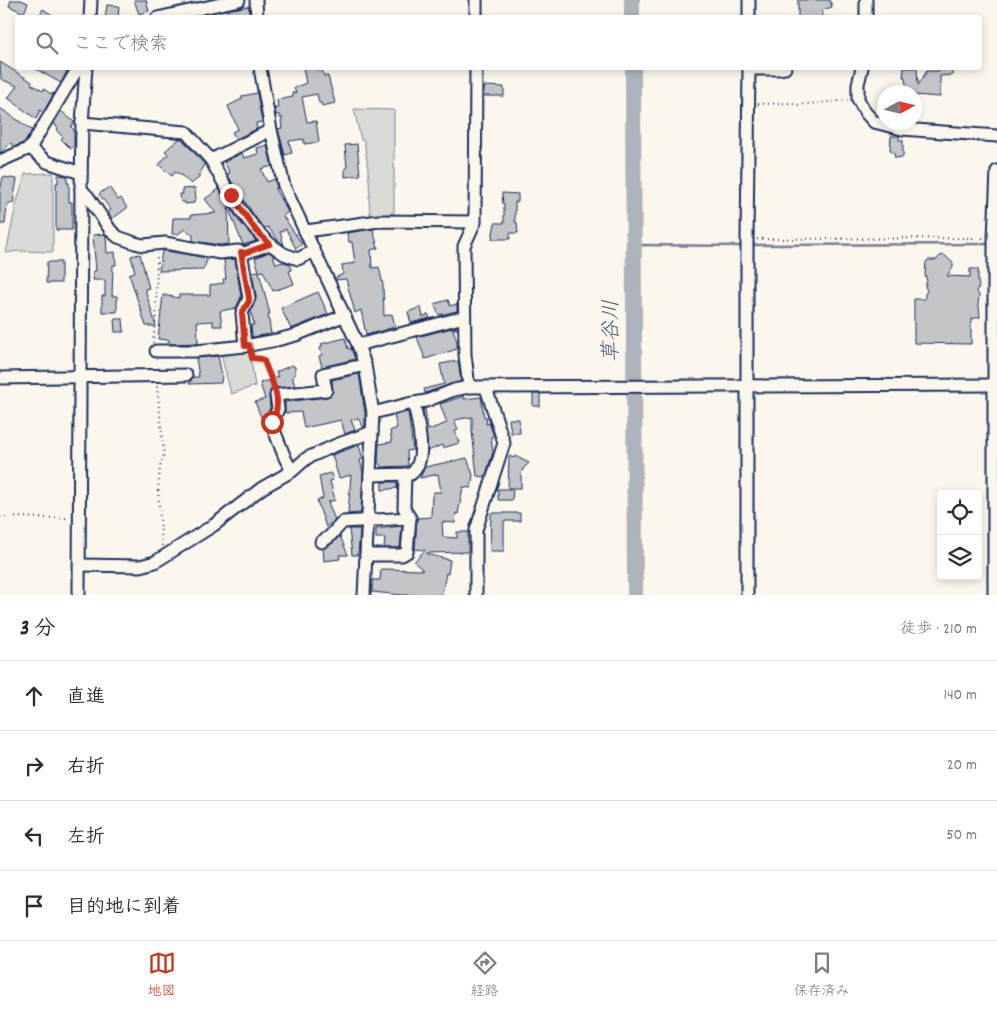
<!DOCTYPE html>
<html lang="ja">
<head>
<meta charset="utf-8">
<style>
  body { margin:0; font-family:Dekko,"Klee One",sans-serif; background:#f2f2f3; color:#2b2b33 }
  .controls { position:absolute; right:15px; bottom:15px; display:grid; overflow:hidden; border-radius:5px; box-shadow:0 2px 8px #0003 }
  .controls button { width:45px; height:45px; display:grid; place-items:center; padding:0; border:0; border-bottom:1px solid #e1e1e2; background:#fff; color:#2b2b33; font:25px sans-serif }
  .compass { position:absolute; left:877px; top:85px; width:45px; height:45px; border-radius:50%; background:#fff; box-shadow:0 2px 8px #0003; rotate:82deg }
  .stop { position:absolute; width:15px; height:15px; margin:-11px; border:4px solid #c8321e; border-radius:50%; background:#fff }
  .stop.end { background:#c8321e; border-color:#fff; box-shadow:0 1px 5px #0008 }
  .list { margin:0; padding:0; list-style:none }
  h2 { display:flex; justify-content:space-between; align-items:center; height:65px; margin:0; padding:0 20px; font-size:21px }
  h2 small { font-size:16px; font-weight:400; color:#7c7c81 }
  .list li { display:grid; grid-template-columns:32px 1fr auto; gap:15px; align-items:center; box-sizing:border-box; height:70px; padding:0 20px; border-top:1px solid #e1e1e2 }
  .list b { display:block; font-size:19px; white-space:nowrap }
  .list em { font-size:16px; font-style:normal; color:#7c7c81 }
  .icon { flex:none; width:28px; height:28px; fill:none; stroke:currentColor; stroke-width:2; stroke-linecap:round; stroke-linejoin:round }
  .map { position:relative; flex:none; width:997px; height:595px; overflow:hidden }
  .search { position:absolute; background:#fff; box-shadow:0 2px 8px #0003; left:15px; right:15px; top:15px; height:55px; display:flex; align-items:center; gap:12px; box-sizing:border-box; padding:0 18px; border-radius:5px; color:#7c7c81; font-size:19px }
  .sheet { height:345px; background:#fff }
  nav { display:flex; justify-content:space-around; align-items:center; box-sizing:border-box; height:70px; border-top:1px solid #e1e1e2; background:#fff; font-size:14px; color:#7c7c81 }
  nav a { display:grid; justify-items:center; gap:2px }
  nav .on { color:#c8321e }
  .map>svg:first-child { display:block }
  .green { fill:#dadad7; stroke:#7a849a }
  .lines { fill:none; stroke-linecap:round; stroke-linejoin:round }
  .stream { stroke:#747e96; stroke-width:2.5 }
  .river { stroke:#afb3bb; stroke-width:16 }
  .building { fill:#c3c5c9; stroke:#1b2f5e }
  .minor-casing { stroke:#1b2f5e; stroke-width:15 }
  .path { stroke:#1b2f5e; stroke-width:2; stroke-dasharray:1 4; stroke-linecap:butt }
  .minor { stroke:#fbf7ec; stroke-width:11 }
  .route { stroke:#c8321e; stroke-width:6 }
  .labels { text-anchor:middle; dominant-baseline:central; stroke-width:5; stroke-linejoin:round; paint-order:stroke }
  .water-label { font-size:21px; font-style:italic; fill:#47577a; stroke:#fbf7ec }
</style>
</head>
<body>
<div class="map">
<svg width="997" height="595" viewBox="0 0 997 595">
  <rect width="100%" height="100%" fill="#fbf7ec"/>
  <filter id="ink" filterUnits="userSpaceOnUse"><feTurbulence type="fractalNoise" baseFrequency=".02" numOctaves="2"/><feDisplacementMap in="SourceGraphic" scale="10" xChannelSelector="R" yChannelSelector="G"/><feConvolveMatrix kernelMatrix="1 2 1 2 8 2 1 2 1" color-interpolation-filters="sRGB"/></filter>
  <g filter="url(#ink)">
    <!-- green -->
    <g class="green">
      <path d="M354,109L394,110V213L370,217L369,196H370C369,177 367,158 364,140H361Z"/>
      <path d="M53,173V252L18,251L6,253L16,205L25,174Z"/>
      <path d="M249,348L255,386L231,394L220,350Z"/>
    </g>
    <g class="lines">
      <!-- stream -->
      <g class="stream">
        <path d="M635,245L743,246"/>
        <path d="M751,245L991,244"/>
      </g>
      <!-- river -->
      <g class="river">
        <path d="M632,0V18"/>
        <path d="M633,68L635,595"/>
      </g>
    </g>
    <!-- building -->
    <g class="building">
      <path d="M11,0H21L28,3L24,13L9,6Z"/>
      <path d="M134,0H146L149,11L139,14Z"/>
      <path d="M798,0H830L832,7L822,10V18H798Z"/>
      <path d="M107,5L119,6L118,18H105Z"/>
      <path d="M249,6V18H228L227,10Z"/>
      <path d="M43,9L57,18H38Z"/>
      <path d="M0,62L32,82L31,84L43,91L44,89L51,94L54,93L43,113L40,110L36,119L8,98L17,86L1,79Z"/>
      <path d="M34,68H60L67,71L61,83Z"/>
      <path d="M303,68H318V71L322,70L324,76H328L335,103L322,106L321,103H319L317,94L302,97L307,122L316,121L319,142L304,144V139L289,141L292,153L285,155L278,129L282,128L281,121L283,118H280V115H276L275,108H278L277,100L293,97L292,93H296L294,88L306,83Z"/>
      <path d="M904,68H917L918,85L927,71H939V68H952V75L940,76V97L914,95V92H907L905,77H903Z"/>
      <path d="M485,86L504,87V96H483Z"/>
      <path d="M257,93L262,122L256,123L257,129L236,139L232,132L238,129L228,106L242,99V96Z"/>
      <path d="M0,108L32,130L25,142L14,147L11,143L0,153Z"/>
      <path d="M61,111L74,122L71,127L74,130V145L71,149L61,139L63,137L57,131L58,129L54,123Z"/>
      <path d="M891,136H899V140H903V157L895,158L894,153L890,151Z"/>
      <path d="M179,139H182L205,165L198,176L200,177L191,184L181,175L175,172L172,176L159,165L168,154L165,151Z"/>
      <path d="M357,144L360,175L345,177V168H347L345,145Z"/>
      <path d="M267,145L272,166L261,169L267,182L274,179L276,184L277,188L275,189L288,212L283,216L302,244L296,249L286,229L280,232L284,245L278,240L268,227L265,228L258,221L230,179L227,174L230,173L224,162L242,153L244,158L258,154L257,148Z"/>
      <path d="M58,175L67,176V183H69V202H72V230H56V183H58Z"/>
      <path d="M3,177L17,179L13,203H9L7,206L5,224H0V191Z"/>
      <path d="M109,187L118,200L121,198L127,208L112,219L108,212L111,210L99,194Z"/>
      <path d="M195,188L196,200L194,201V203L185,204V202H181L180,194H183L182,189Z"/>
      <path d="M219,189L238,220L256,241L243,245L228,207L229,244L220,245L193,241V235L185,229L178,234H172L173,218H191V215L216,213L205,199Z"/>
      <path d="M502,193L518,194V202H515V222H517L518,233H510V239H492L495,223H504V204H503Z"/>
      <path d="M373,229L378,248L371,250L372,268L379,267L383,285L384,316L392,314L395,327L366,335L361,310L355,313L346,279L336,280L335,278L343,274L342,265L355,263L352,242H349L347,233Z"/>
      <path d="M104,234L106,236L107,253L115,252L116,265H113L112,296H117V312H102V296H105V280H93V271H96L93,235Z"/>
      <path d="M162,251H166L208,258L203,270L159,271Z"/>
      <path d="M269,252L273,255L276,264L283,262L290,264L292,270L289,271L294,284L273,291L263,271L259,272L270,314H268L271,334L252,337L251,325H254L251,312L256,297L252,272L259,271L255,258Z"/>
      <path d="M140,254L149,288L145,289L156,326H146L129,274L135,272L131,256Z"/>
      <path d="M944,255L953,263V267L947,276L970,277V269H978V282L979,287L976,291L979,295L978,305L979,306L980,317L971,319V344L914,343V299H925V294L927,291L925,286L927,281L925,275L926,262L928,260H936L940,256Z"/>
      <path d="M235,259L241,297L236,308L220,311L222,326H213V321L197,322L198,343L169,344V340L158,339L163,295L179,298V295H210V285L224,283L223,279H226L224,260Z"/>
      <path d="M47,262H61V283H46Z"/>
      <path d="M318,292L328,314L291,329L281,308Z"/>
      <path d="M448,300L450,306L457,304V311L439,315L434,304Z"/>
      <path d="M421,307L423,317L428,314L430,318L411,323L408,312Z"/>
      <path d="M114,319H123L124,332H115Z"/>
      <path d="M456,327L457,329H453L457,342V349L425,359L417,337Z"/>
      <path d="M345,338L348,349L351,348L355,359L322,367L319,356L322,355L320,348L322,347L321,344Z"/>
      <path d="M218,356L222,376L221,383L189,384L193,377H199L196,358Z"/>
      <path d="M458,361L461,381L425,393L424,389L444,384L440,364Z"/>
      <path d="M292,365L295,367V375L293,376V380L295,386L271,389L269,396L270,408L267,415L261,417L255,402L265,399L260,383L278,377L276,372Z"/>
      <path d="M359,374L365,413V427H363L358,418L351,420L355,430L345,434L341,420L304,428L301,412L285,413V402L327,397L333,392L332,380Z"/>
      <rect x="533" y="394" width="7" height="12"/>
      <path d="M464,396V399L481,397L484,417H487L486,424L489,423L494,436L491,437L493,452L485,477L477,476L472,431V417L454,420L458,430L455,431L459,443L443,448L442,445L428,451L423,409H425L428,430L447,423L440,404Z"/>
      <path d="M408,412L413,450L407,451L408,466L381,467L378,461L379,444L392,442L390,431L397,428L394,415Z"/>
      <path d="M509,419H519L520,433H511Z"/>
      <path d="M359,445L363,459L360,460L363,472L361,513L348,514L351,475L339,478L332,455Z"/>
      <path d="M509,456L514,458L515,456L529,463L524,468L521,473V488H508Z"/>
      <path d="M467,458L473,475L471,488L463,487L458,514L456,513L455,523L442,522L443,537L457,538V532H468V552L427,553V554L450,560L448,574L446,573L442,595H403L372,592V580H380L381,569L423,570L414,562L425,550L415,549L417,518L431,517L432,496L434,492H441L438,474L420,478L425,467Z"/>
      <path d="M331,473L333,480L330,481L335,500L328,502L335,520L326,527L317,501L323,498L319,476Z"/>
      <path d="M382,482H397V488L382,490Z"/>
      <path d="M498,489H513L512,500H498Z"/>
      <path d="M491,513H520V521H504V551H490Z"/>
      <path d="M402,526L400,548H384L385,538H376V529Z"/>
      <path d="M349,529H360L358,555H352Z"/>
      <path d="M340,536L348,555H339L340,559L324,561L323,549L333,543Z"/>
    </g>
    <g class="lines">
      <!-- minor casing -->
      <g class="minor-casing">
        <g id="minor">
          <path d="M256,0L257,18"/>
          <path d="M476,0V18"/>
          <path d="M749,0V18"/>
          <path d="M90,18L91,0"/>
          <path d="M157,18L239,0"/>
          <path d="M866,18V0"/>
          <path d="M260,68L271,130L284,186L358,345L365,365L373,413L364,595"/>
          <path d="M862,68L858,84V99L865,112L874,122L902,129L997,136"/>
          <path d="M749,69H777L785,68"/>
          <path d="M82,123L186,132L211,160L271,130"/>
          <path d="M30,148L47,162L81,173"/>
          <path d="M211,160C227,190 245,221 270,244"/>
          <path d="M0,161L30,148L78,68"/>
          <path d="M81,189L89,198L111,231L118,237L135,243L143,245L165,243L220,253L238,251L245,253L270,244L284,254L298,259L314,251"/>
          <path d="M306,231L379,221L475,222"/>
          <path d="M241,252L249,298L242,313L245,346"/>
          <path d="M358,345L464,317"/>
          <path d="M156,351H196L245,346L277,340L296,335L343,316"/>
          <path d="M0,378L186,375"/>
          <path d="M469,387L465,355L464,246L475,222L476,68"/>
          <path d="M373,413L408,404L426,401L454,390L469,387L997,385"/>
          <path d="M292,471L285,458L274,430L272,422L278,409L276,395L326,390L323,374L365,365"/>
          <path d="M370,475L411,474C429,460 417,422 414,403"/>
          <path d="M321,542L329,537L343,522L410,518"/>
          <path d="M366,555H402L407,552L410,518L404,508L405,474"/>
          <path d="M80,565L140,566L155,562L214,525L262,488L292,471L307,458L336,445L372,432"/>
          <path d="M79,595L81,189L82,123L86,68"/>
          <path d="M476,595V530L504,443L486,388"/>
          <path d="M747,595V239L749,68"/>
          <path d="M994,595V238L997,171"/>
        </g>
      </g>
      <!-- path -->
      <g class="path">
        <path d="M758,104L789,103L797,105L848,100"/>
        <path d="M757,239L984,238"/>
        <path d="M153,343L156,317L157,253"/>
        <path d="M251,355L254,359H262L265,361L273,386"/>
        <path d="M157,386L164,454L160,467L158,489L162,547"/>
        <path d="M0,517L70,518"/>
      </g>
      <!-- minor -->
      <use href="#minor" class="minor"/>
    </g>
  </g>
  <g class="lines" filter="url(#ink)">
    <!-- route -->
    <path class="route" d="M231,195L257,232L270,244L245,253L241,252L249,298V301L242,313L245,346L249,345L252,358L262,359L264,361C272,383 284,400 272,422"/>
  </g>
  <g class="labels">
    <!-- water labels -->
    <g class="water-label">
      <text transform="translate(613 331) rotate(-90)">草谷川</text>
    </g>
  </g>
</svg>
<div class="controls">
<button><svg class="icon" aria-label="locate" viewBox="0 0 24 24"><circle cx="12" cy="12" r="6"/><path d="M12 2v4M12 18v4M2 12h4M18 12h4"/></svg></button>
<button><svg class="icon" aria-label="layers" viewBox="0 0 24 24"><path d="M12 4l9 5-9 5-9-5zM3 14l9 5 9-5"/></svg></button>
</div>
<svg class="compass" viewBox="-18 -18 36 36"><path d="M0-13l5 13h-10z" fill="#e53935"/><path d="M0 13l5-13h-10z" fill="#7c7c81"/></svg>
<div class="stop" style="left:272px;top:422px"></div>
<div class="stop end" style="left:231px;top:195px"></div>
<div class="search"><svg class="icon" aria-label="search" viewBox="0 0 24 24"><circle cx="10" cy="10" r="6"/><path d="M15 15l6 6"/></svg>ここで検索</div>
</div>
<section class="sheet">
<h2>3 分<small>徒歩 · 210 m</small></h2>
<ul class="list">
<li><svg class="icon" aria-label="ahead" viewBox="0 0 24 24"><path d="M12 20V5M6 11l6-6 6 6"/></svg><div><b>直進</b></div><em>140 m</em></li>
<li><svg class="icon" aria-label="right" viewBox="0 0 24 24"><path d="M7 20v-9h11M14 6l5 5-5 5"/></svg><div><b>右折</b></div><em>20 m</em></li>
<li><svg class="icon" aria-label="left" viewBox="0 0 24 24"><path d="M17 20v-9H6M10 6l-5 5 5 5"/></svg><div><b>左折</b></div><em>50 m</em></li>
<li><svg class="icon" aria-label="arrive" viewBox="0 0 24 24"><path d="M6 21V4h12l-3 4 3 4H6"/></svg><div><b>目的地に到着</b></div></li>
</ul>
</section>
<nav>
<a class="on"><svg class="icon" aria-label="map" viewBox="0 0 24 24"><path d="M3 6l6-2 6 2 6-2v14l-6 2-6-2-6 2zM9 4v14M15 6v14"/></svg>地図</a>
<a><svg class="icon" aria-label="directions" viewBox="0 0 24 24"><path d="M12 3l9 9-9 9-9-9zM9 14v-3h6M13 9l2 2-2 2"/></svg>経路</a>
<a><svg class="icon" aria-label="saved" viewBox="0 0 24 24"><path d="M7 4h10v16l-5-4-5 4z"/></svg>保存済み</a>
</nav>
</body>
</html>
